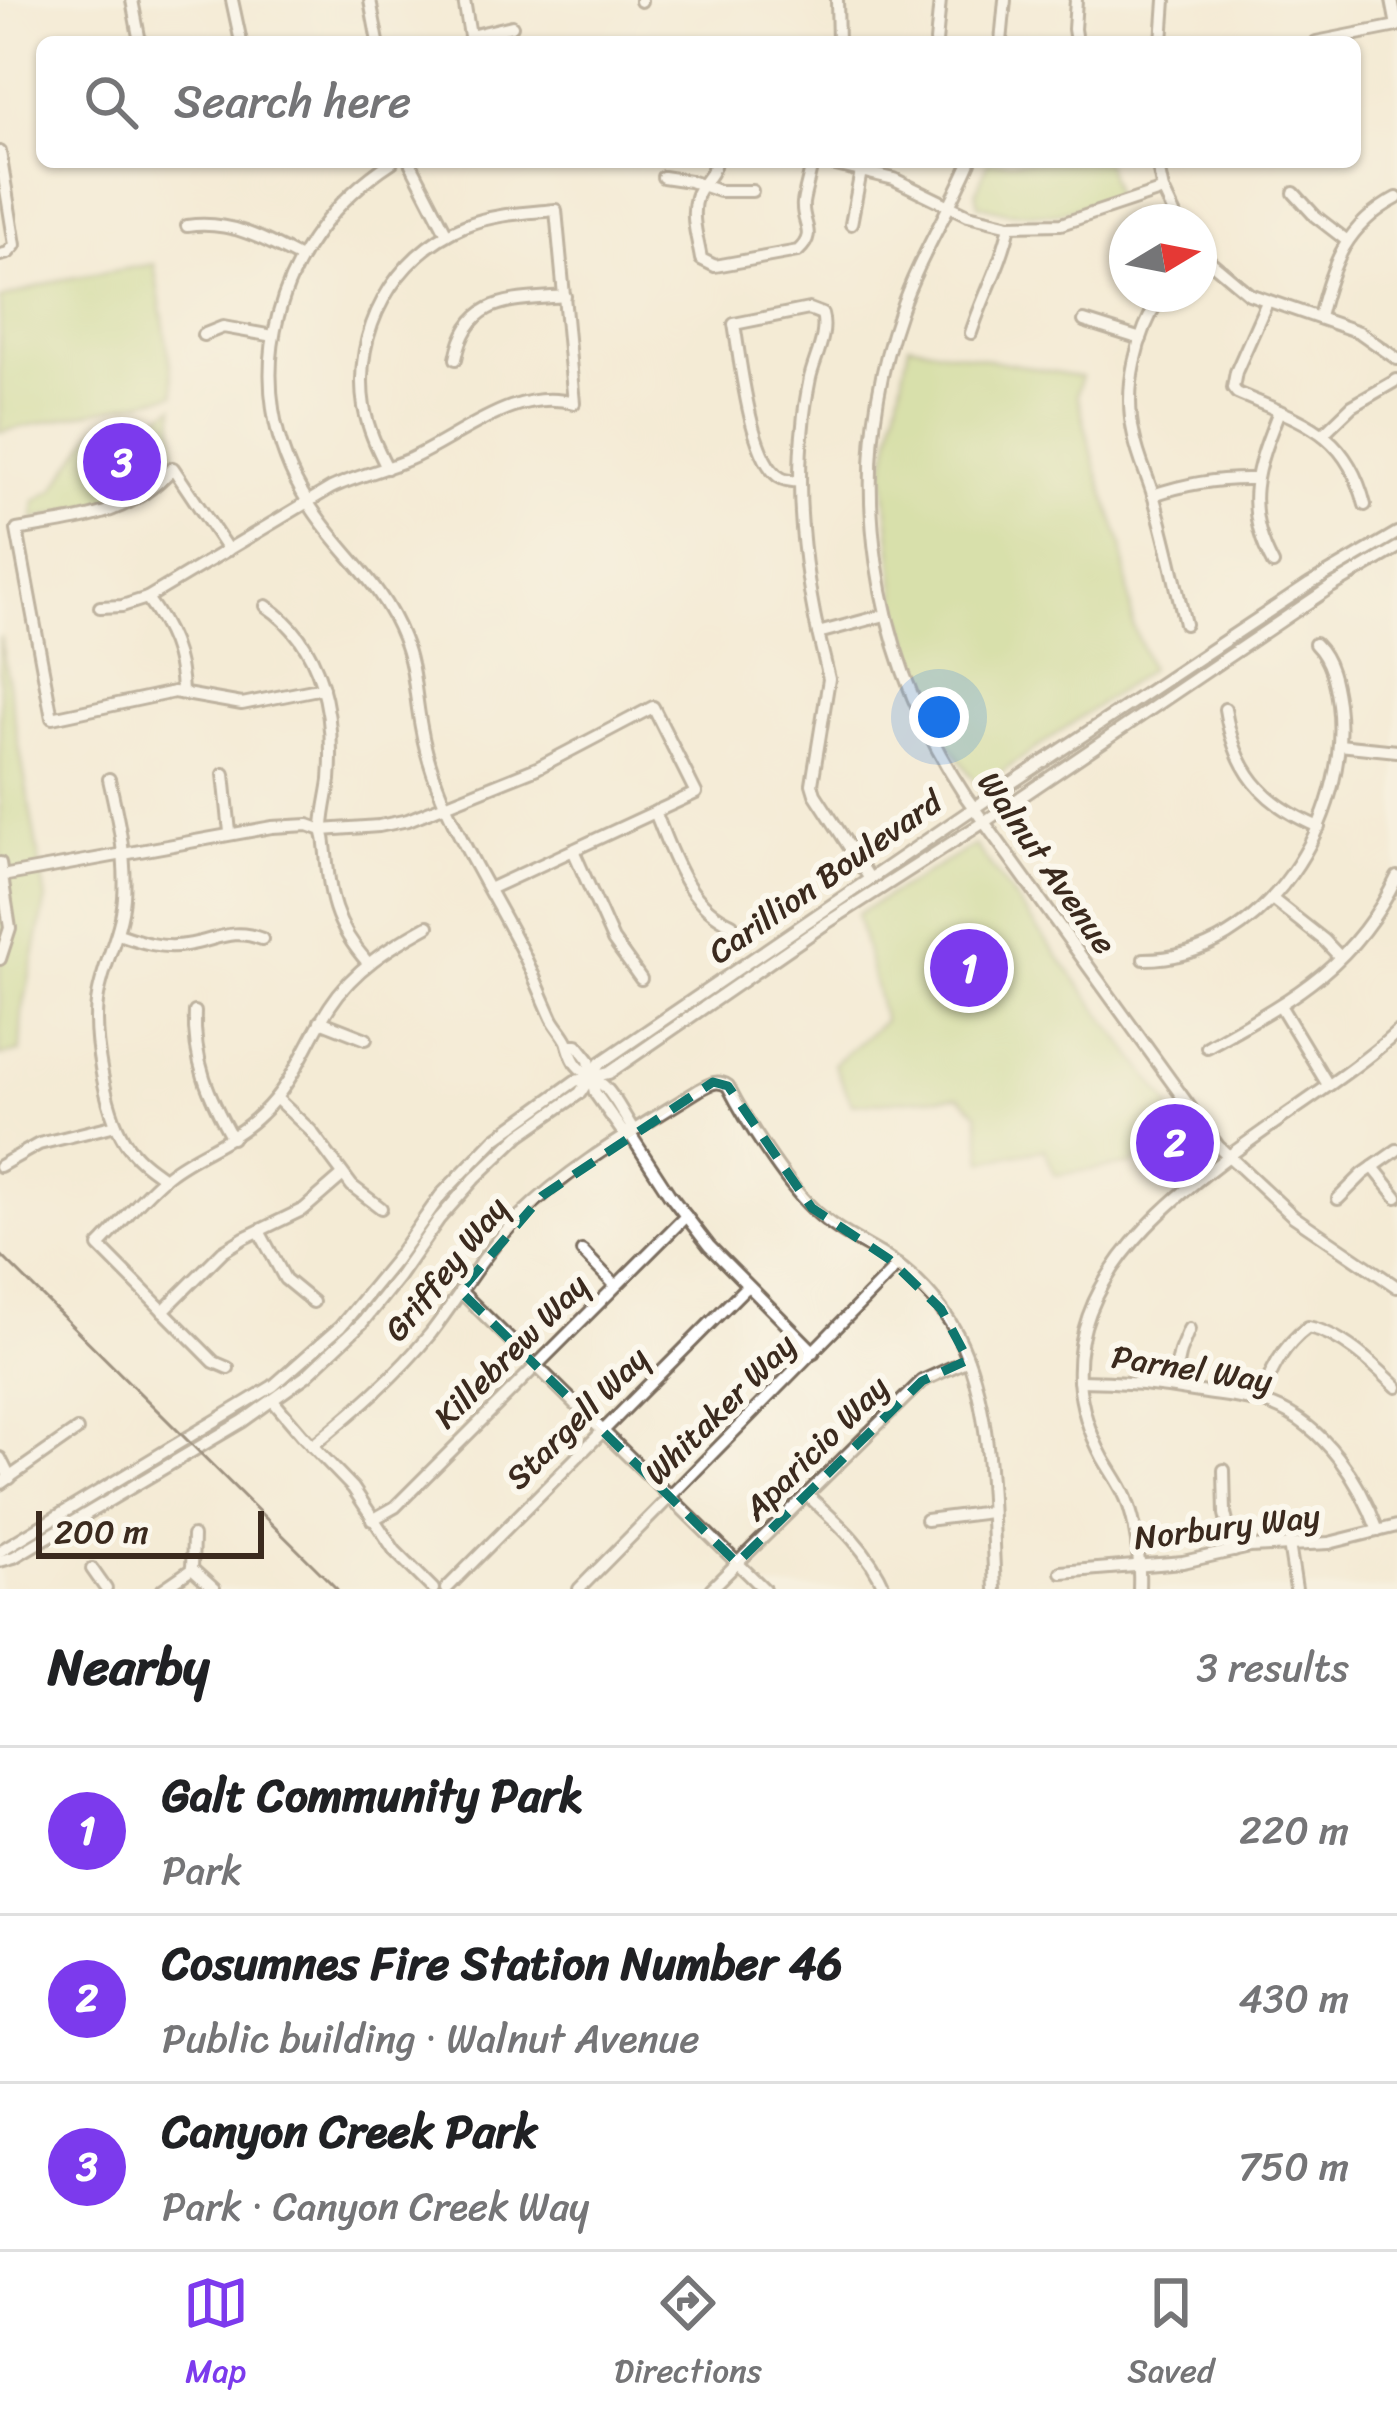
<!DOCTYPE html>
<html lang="en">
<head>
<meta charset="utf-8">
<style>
  body { margin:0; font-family:Sriracha,sans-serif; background:#f2f2f2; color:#202124 }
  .compass { position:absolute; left:1109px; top:204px; width:108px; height:108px; border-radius:50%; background:#fff; box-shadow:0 3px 9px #0004; rotate:80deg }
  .scale { position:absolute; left:36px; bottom:30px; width:228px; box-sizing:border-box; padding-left:12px; border:6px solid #3b2a1e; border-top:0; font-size:33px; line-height:42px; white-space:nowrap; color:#3b2a1e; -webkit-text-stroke:9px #fbf7ec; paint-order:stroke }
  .you { position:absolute; left:939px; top:717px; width:42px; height:42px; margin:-30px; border:9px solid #fff; border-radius:50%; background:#1a73e8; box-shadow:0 0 0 18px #1a73e833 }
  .badge { display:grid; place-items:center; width:78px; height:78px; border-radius:50%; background:#7c3aed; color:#fff; font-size:39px; font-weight:700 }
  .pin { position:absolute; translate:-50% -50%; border:6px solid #fff; box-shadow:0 3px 12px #0006 }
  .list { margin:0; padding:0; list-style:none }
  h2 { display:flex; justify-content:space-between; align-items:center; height:156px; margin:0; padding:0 48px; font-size:51px }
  h2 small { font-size:39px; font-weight:400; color:#757577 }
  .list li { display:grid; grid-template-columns:78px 1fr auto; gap:36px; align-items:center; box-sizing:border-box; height:168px; padding:0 48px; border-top:3px solid #e0e0e0 }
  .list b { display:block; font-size:45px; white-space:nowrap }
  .list p { margin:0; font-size:39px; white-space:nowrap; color:#757577 }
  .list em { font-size:39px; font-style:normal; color:#757577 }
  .icon { flex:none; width:66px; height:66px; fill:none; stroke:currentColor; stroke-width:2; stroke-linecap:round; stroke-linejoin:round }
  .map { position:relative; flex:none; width:1397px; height:1589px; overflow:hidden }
  .search { position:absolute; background:#fff; box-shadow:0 3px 9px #0004; left:36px; right:36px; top:36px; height:132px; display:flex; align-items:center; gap:30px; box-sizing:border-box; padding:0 42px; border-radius:18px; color:#757577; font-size:45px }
  .sheet { height:660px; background:#fff }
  nav { display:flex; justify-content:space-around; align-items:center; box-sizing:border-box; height:168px; border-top:3px solid #e0e0e0; background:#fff; font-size:33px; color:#757577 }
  nav a { display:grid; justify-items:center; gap:6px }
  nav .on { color:#7c3aed }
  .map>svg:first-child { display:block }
  .green { fill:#b7d278; stroke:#797e4b; stroke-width:3 }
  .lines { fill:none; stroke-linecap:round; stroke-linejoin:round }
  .minor-casing { stroke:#7c6e5e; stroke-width:16 }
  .minor { stroke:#fff; stroke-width:10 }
  .rail { stroke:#3b2a1e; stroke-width:3 }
  .marked { fill:none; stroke:#0f766e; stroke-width:9; stroke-dasharray:24 15; stroke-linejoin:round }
  .labels { text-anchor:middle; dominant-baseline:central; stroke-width:12; stroke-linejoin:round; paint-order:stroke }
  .street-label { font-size:33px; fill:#3b2a1e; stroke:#fbf7ec }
</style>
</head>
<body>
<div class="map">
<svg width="1397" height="1589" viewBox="0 0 1397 1589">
  <rect width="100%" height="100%" fill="#fbf7ec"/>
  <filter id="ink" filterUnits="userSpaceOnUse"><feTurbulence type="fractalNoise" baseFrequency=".00833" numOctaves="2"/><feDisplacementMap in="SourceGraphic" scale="24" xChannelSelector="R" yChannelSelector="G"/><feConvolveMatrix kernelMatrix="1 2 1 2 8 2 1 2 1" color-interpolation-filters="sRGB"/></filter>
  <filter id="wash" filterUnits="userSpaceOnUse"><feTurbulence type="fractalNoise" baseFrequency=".004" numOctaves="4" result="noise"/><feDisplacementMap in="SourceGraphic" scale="48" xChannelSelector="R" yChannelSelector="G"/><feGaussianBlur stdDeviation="2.7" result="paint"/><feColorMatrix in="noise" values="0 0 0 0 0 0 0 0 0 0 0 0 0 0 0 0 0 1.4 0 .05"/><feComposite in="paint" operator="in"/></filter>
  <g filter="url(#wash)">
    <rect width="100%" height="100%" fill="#f4ebd5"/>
    <!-- green -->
    <g class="green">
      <path d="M988,162H1106L1115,198L1053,214L1007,212L979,205L976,192Z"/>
      <path d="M154,264L175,394L0,432V299L59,280Z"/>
      <path d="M909,344L1081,377L1077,394L1097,472L1122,544L1133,625L1150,669L979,788L936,725L897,603L884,472Z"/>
      <path d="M174,406L175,461L166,463L109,503L33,519L35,501L54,490L97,426L159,416Z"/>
      <path d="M0,636L46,899L22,1014L20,1052L0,1056Z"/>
      <path d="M975,845L1171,1107L1134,1164L1055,1175L1045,1149L983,1161L978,1113L959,1096L852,1104L834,1064L884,1021L857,914Z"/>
    </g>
  </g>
  <g filter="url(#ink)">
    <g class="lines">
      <!-- minor casing -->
      <g class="minor-casing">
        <g id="minor">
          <path d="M132,0L140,42"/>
          <path d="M232,0L241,42"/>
          <path d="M370,0L378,42"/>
          <path d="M464,0L470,36L512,26"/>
          <path d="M641,0V1"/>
          <path d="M837,0L838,42"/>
          <path d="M1076,0L1074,29L1076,42"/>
          <path d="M936,42L940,0"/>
          <path d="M1001,42L1005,0"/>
          <path d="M1162,42L1165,0"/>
          <path d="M1316,42L1397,26L1392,0"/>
          <path d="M0,152L15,245L8,253L0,255"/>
          <path d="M392,162C276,237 232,383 309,504C340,554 380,579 403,638C415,667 415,696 421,727C425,751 433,775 442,797C464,850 496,900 522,951C533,973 542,996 552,1018C556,1026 563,1033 567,1041C570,1050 571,1058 577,1065C585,1075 598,1079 606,1088C616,1099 623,1114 631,1126L630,1134"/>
          <path d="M410,162L447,234"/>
          <path d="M715,162C713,177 700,183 696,197C690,217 698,240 701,259L715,266L798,251C818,233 801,224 803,203C805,190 810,175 812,162"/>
          <path d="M823,162L894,179L968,215L1010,225L1061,224L1163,190"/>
          <path d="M970,162C948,213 918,260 900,312C843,475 872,655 966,797L1218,1146L1293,1216L1397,1287"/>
          <path d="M1157,162L1163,190L1178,222"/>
          <path d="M663,177L690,181L719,191H752"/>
          <path d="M1294,193L1315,216L1346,240"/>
          <path d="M851,224L861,171"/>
          <path d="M187,226C230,220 263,238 300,258"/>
          <path d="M1199,252L1249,294L1359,332L1397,359"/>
          <path d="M1162,294C1136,335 1123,388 1134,436C1138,458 1148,477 1154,498C1166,539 1175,582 1185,624"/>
          <path d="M1267,302L1236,372L1233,388L1237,393C1301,421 1346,430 1365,505"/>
          <path d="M1319,317C1332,264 1346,225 1397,198"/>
          <path d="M1084,321L1141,339"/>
          <path d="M971,333C983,296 1002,263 1010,225"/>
          <path d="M203,335L223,327L273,336"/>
          <path d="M456,359C468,295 512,301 565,296"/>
          <path d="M1324,433L1352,406L1397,380"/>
          <path d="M799,482C793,481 786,481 781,478C750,462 740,357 734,324L809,309L822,314C828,335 815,357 810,378C807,393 804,409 803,425C795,495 803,564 818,633L885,615"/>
          <path d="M1153,495C1187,483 1218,478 1255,479"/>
          <path d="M228,550L173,468C128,517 79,519 17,530L52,718L174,692L242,704L323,688"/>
          <path d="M1273,564C1242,506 1256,469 1279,411"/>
          <path d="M147,598C169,628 181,655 182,692"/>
          <path d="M266,606C323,644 335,715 330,780C328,795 324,810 323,826C322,837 324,832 325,844C330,895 332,922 368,963"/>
          <path d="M100,607L122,606L147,598L331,488C356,476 384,470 410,459C460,437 515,386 574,403L556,210C525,213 493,214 464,226C394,255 352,332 364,407C368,429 377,448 387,468"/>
          <path d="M818,633L829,679L812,784L815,794L870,879"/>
          <path d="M1225,709C1235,770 1261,803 1319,827"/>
          <path d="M1339,745L1397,751"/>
          <path d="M224,774L230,832"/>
          <path d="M109,779C118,819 127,857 124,898C121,933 104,962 98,996C91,1032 105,1109 124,1140C134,1157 148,1167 164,1178"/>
          <path d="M655,812C673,855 686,904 732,924"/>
          <path d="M573,850L613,940L641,979"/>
          <path d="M0,863L10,928L0,959"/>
          <path d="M2,876L272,827L308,825L322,830L379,826L408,820L537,768L653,707L696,793L489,889"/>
          <path d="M1272,899L1324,940L1340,957"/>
          <path d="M118,934C141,942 161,949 186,945C216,941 230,927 262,939"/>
          <path d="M1144,959C1265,959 1352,816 1338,704C1335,683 1331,660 1315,644"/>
          <path d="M1281,1007L1328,1085"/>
          <path d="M195,1012C193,1061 209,1097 232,1138"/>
          <path d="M320,1021L366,1039"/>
          <path d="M569,1045H577L589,1060L595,1093L622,1131L630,1134L669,1194L709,1246L814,1352"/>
          <path d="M1207,1047C1290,1000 1353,968 1397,877"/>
          <path d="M276,1098L311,1131L352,1186L381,1208"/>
          <path d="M0,1166L39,1144L116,1125"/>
          <path d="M1373,1167L1397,1197"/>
          <path d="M1338,1199L1363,1174L1397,1150"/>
          <path d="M259,1231L285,1279L313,1302"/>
          <path d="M582,1251L615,1285"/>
          <path d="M460,1291L764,1589"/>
          <path d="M163,1311L223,1251L244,1238L304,1209L343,1175"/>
          <path d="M228,1368L214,1362L99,1246C122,1223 143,1194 169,1174C199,1151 233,1142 261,1114C294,1083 306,1043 330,1006C354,969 390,947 428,926"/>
          <path d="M1079,1381C1120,1381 1160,1385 1200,1392C1224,1396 1250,1398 1273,1406C1325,1426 1360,1482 1378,1531"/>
          <path d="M1172,1387L1180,1351L1189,1329"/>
          <path d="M273,1401L302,1435L353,1488L395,1551L433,1589"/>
          <path d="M1261,1403C1268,1374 1283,1345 1308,1327C1342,1334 1372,1363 1397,1387"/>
          <path d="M312,1446C355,1411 396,1376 431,1333C461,1294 485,1251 520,1216C572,1165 637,1129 699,1090C710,1084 717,1079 728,1086C746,1121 784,1181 812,1208C832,1228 857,1240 881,1254C912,1272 940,1302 957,1334C995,1408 990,1508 995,1589"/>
          <path d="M0,1458L10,1478"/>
          <path d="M1224,1470L1225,1514L1234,1551"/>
          <path d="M0,1484L77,1430"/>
          <path d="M806,1494C837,1522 869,1550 885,1589"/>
          <path d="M372,1520L395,1507L686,1216"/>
          <path d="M926,1520L990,1512"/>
          <path d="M1289,1544L1296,1589"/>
          <path d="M0,1551L273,1386L340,1327L395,1260L441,1195L495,1139L575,1081L609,1073L825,924L984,822L1331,587L1397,548"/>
          <path d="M0,1561L14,1557L243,1421L306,1376L362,1323L398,1278L439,1219L475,1178L520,1135L580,1093L600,1063L974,808L1310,584L1397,533"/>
          <path d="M92,1569L106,1589"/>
          <path d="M192,1569L193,1536"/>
          <path d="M192,1569L214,1589"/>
          <path d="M1061,1572L1183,1562L1250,1547L1329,1543L1397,1526"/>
          <path d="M163,1589L192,1569"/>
          <path d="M446,1589L747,1286"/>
          <path d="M579,1589L898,1265"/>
          <path d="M711,1589L922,1381L968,1360"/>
          <path d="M1139,1589C1140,1558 1138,1528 1126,1498C1120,1484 1111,1472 1103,1458C1090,1434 1081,1407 1079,1380C1070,1220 1299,1123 1397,1032"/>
        </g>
      </g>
      <!-- minor -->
      <use href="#minor" class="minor"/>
      <!-- rail -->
      <path class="rail" d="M0,1254L337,1589"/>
    </g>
  </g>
  <!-- marked area -->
  <path d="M0 0H1397V1589H0ZM713,1082L728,1086L812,1208L889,1259L941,1309L968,1360L922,1381L737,1563L460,1291L542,1196Z" fill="#f4ebd5" fill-opacity=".55" fill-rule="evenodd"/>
  <path class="marked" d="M713,1082L728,1086L812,1208L889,1259L941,1309L968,1360L922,1381L737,1563L460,1291L542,1196Z"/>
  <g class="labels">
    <!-- street labels -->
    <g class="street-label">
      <text transform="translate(1047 863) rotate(55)">Walnut Avenue</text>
      <text transform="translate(825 877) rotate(-35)">Carillion Boulevard</text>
      <text transform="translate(446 1269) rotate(-51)">Griffey Way</text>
      <text transform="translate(511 1351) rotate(-45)">Killebrew Way</text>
      <text transform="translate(1192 1369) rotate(9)">Parnel Way</text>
      <text transform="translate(720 1409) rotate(-45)">Whitaker Way</text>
      <text transform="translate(577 1418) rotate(-45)">Stargell Way</text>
      <text transform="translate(816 1448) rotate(-45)">Aparicio Way</text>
      <text transform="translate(1227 1527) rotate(-7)">Norbury Way</text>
    </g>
  </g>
</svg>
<svg class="compass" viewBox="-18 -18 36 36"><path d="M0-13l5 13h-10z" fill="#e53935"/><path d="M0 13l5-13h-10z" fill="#757577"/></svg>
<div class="scale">200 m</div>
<div class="you"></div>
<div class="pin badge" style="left:969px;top:968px">1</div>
<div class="pin badge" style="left:1175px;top:1143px">2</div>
<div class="pin badge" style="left:122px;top:462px">3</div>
<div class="search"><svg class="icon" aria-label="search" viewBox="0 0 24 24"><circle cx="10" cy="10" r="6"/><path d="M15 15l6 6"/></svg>Search here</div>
</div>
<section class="sheet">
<h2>Nearby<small>3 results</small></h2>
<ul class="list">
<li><span class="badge">1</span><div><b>Galt Community Park</b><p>Park</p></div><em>220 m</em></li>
<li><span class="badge">2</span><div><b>Cosumnes Fire Station Number 46</b><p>Public building · Walnut Avenue</p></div><em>430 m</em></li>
<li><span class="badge">3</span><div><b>Canyon Creek Park</b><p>Park · Canyon Creek Way</p></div><em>750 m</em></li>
</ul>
</section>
<nav>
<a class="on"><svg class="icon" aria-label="map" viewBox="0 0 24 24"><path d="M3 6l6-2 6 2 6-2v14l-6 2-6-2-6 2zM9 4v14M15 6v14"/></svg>Map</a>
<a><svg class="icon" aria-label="directions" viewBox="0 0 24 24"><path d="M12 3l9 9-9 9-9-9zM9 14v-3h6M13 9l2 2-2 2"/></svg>Directions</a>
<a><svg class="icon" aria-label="saved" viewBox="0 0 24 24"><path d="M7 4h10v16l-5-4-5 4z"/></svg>Saved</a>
</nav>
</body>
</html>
